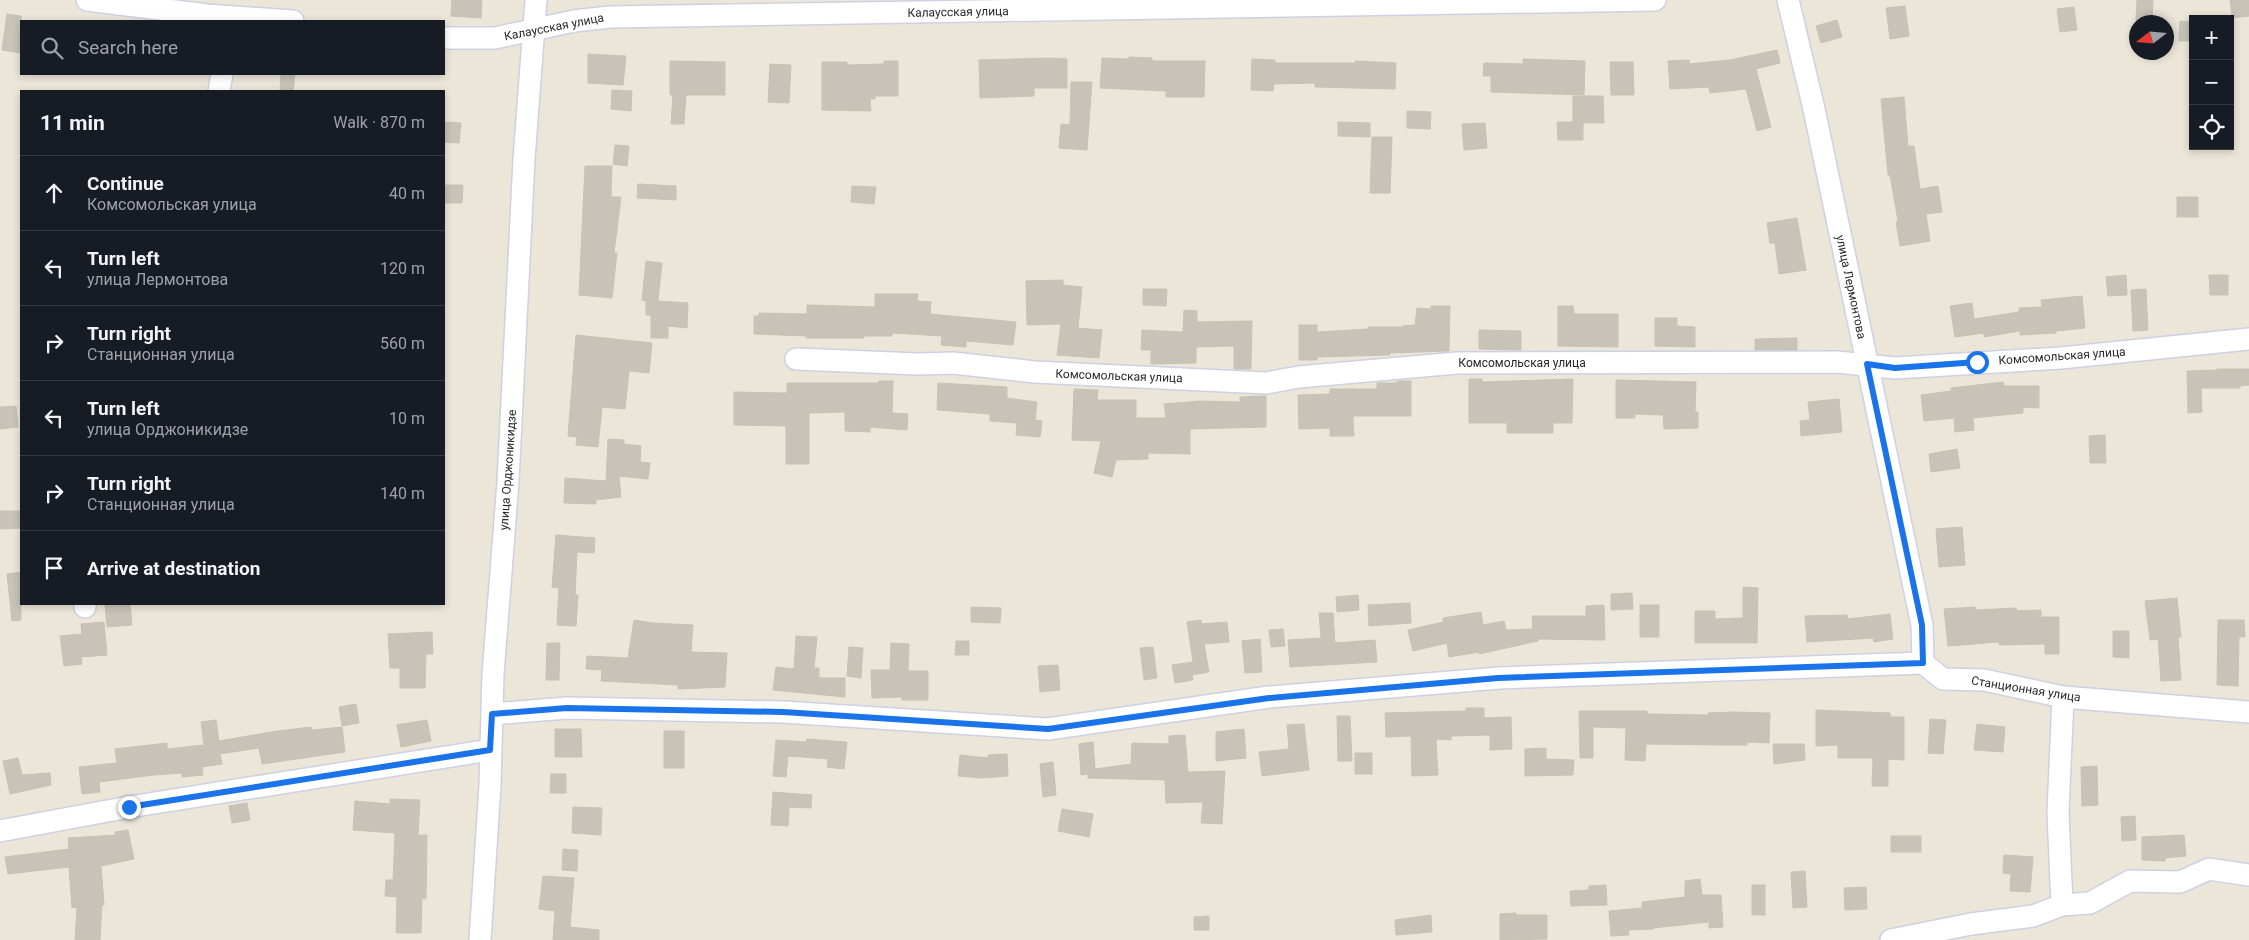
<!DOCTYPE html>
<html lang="en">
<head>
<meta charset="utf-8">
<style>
  body { margin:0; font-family:Roboto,sans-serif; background:#242831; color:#f1f3f6 }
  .controls { position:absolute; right:15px; top:15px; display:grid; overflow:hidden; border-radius:0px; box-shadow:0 2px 8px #0003 }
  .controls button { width:45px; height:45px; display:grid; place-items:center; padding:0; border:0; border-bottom:1px solid #363941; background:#171b24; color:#f1f3f6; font:25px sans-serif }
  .compass { position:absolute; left:2129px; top:15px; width:45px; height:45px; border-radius:50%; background:#171b24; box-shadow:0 2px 8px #0003; rotate:254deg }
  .stop { position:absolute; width:15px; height:15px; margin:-11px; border:4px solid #1a73e8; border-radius:50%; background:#fff }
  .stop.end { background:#1a73e8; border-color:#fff; box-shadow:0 1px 5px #0008 }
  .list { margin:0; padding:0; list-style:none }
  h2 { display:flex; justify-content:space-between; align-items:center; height:65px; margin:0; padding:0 20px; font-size:21px }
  h2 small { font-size:16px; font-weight:400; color:#9ea1a6 }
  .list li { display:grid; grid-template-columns:32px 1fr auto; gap:15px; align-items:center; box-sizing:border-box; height:75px; padding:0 20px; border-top:1px solid #363941 }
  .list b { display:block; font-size:19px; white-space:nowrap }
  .list p { margin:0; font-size:16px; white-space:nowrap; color:#9ea1a6 }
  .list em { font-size:16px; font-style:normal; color:#9ea1a6 }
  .icon { flex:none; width:28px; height:28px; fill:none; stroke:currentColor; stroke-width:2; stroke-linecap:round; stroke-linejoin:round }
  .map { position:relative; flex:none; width:2249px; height:940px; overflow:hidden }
  .search { position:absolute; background:#171b24; box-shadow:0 2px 8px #0003; left:20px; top:20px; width:425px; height:55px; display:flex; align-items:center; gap:12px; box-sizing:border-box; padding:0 18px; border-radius:0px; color:#9ea1a6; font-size:19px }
  .panel { position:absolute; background:#171b24; box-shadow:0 2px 8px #0003; left:20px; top:90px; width:425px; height:515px; border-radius:0px }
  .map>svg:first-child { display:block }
  .building { fill:#c7c3b9; stroke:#c7c2b3 }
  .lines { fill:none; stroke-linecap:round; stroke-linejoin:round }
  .minor-casing { stroke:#ced0e3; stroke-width:24 }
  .minor { stroke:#fff; stroke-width:21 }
  .route { stroke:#1a73e8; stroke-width:6 }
  .labels { text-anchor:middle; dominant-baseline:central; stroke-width:5; stroke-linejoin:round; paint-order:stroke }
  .street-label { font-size:12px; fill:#282828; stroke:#fff }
</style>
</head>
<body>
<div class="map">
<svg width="2249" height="940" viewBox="0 0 2249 940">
  <rect width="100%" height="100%" fill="#ece6d9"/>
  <!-- building -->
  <g class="building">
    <path d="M452,0H482L481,18L451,16Z"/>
    <path d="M2137,0H2153L2152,22H2136Z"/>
    <path d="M2230,0H2249V16L2232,18Z"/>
    <path d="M1905,6L1909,36L1890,39L1886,8Z"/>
    <path d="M2074,7L2077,30L2060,32L2057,9Z"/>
    <path d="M7,14L21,16V53L2,50Z"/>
    <path d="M1837,20L1842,37L1821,43L1816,26Z"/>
    <path d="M2180,21L2193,22V41H2179Z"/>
    <path d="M1777,50L1780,63L1756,69L1771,127L1757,131L1746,89L1710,93L1709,87L1670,89L1668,61L1689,60V64L1730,60Z"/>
    <path d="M588,54L626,56L623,85L588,83Z"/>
    <path d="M1129,57L1152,58V61H1205L1204,97H1166V91L1100,88L1102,58L1129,59Z"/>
    <path d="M1050,58L1067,59V88H1034V96L980,98L979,60Z"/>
    <path d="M1252,59L1275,60V63H1355V61L1396,63L1395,89L1315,87V83L1274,84L1273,91L1251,90Z"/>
    <path d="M1523,59L1585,61L1584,95L1491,92V76H1483L1484,63L1523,64Z"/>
    <path d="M670,61L725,62V95H686L684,124H671L673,95H670Z"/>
    <path d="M884,61H898V96H875V99H870L871,111L822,110V62H847V65L884,64Z"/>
    <path d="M1610,62H1633L1634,95H1611Z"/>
    <path d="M770,64L791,65L789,103L768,102Z"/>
    <path d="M281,74H295L293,91H280Z"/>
    <path d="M1071,82H1092L1087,150L1059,148L1061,124L1070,125Z"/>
    <path d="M612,90L632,91L631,111L611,109Z"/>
    <path d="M1573,96H1603L1604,123H1583V140H1558L1557,122H1573Z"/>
    <path d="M1904,97L1908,146H1914L1920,189L1938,186L1942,212L1926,214L1930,241L1900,246L1896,222L1898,221L1890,175H1888L1881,99Z"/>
    <path d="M1407,111L1431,112L1430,129L1407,128Z"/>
    <path d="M444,122L461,123L459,143L444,142Z"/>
    <path d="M1338,122L1370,123V137L1338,136Z"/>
    <path d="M1485,123L1487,148L1464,150L1462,124Z"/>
    <path d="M1372,137H1392L1390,193H1370Z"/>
    <path d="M615,145L629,146L627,166L613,164Z"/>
    <path d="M585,166H612L611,197H621L614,253H617L612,298L579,295Z"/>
    <path d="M638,184L676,186V200L637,198Z"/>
    <path d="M444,185H463L462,203H444Z"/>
    <path d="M852,186L876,187L874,204L851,202Z"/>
    <rect x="2177" y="197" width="21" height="20"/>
    <path d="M1797,218L1806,270L1779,274L1775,243H1770L1767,223Z"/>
    <path d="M646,261L662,263L658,301L688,303L687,328L668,326V338H651V315H646V301L642,300Z"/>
    <path d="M2126,275L2127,295L2108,296L2106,277Z"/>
    <path d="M2209,275H2228V295H2210Z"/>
    <path d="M1063,280V285L1082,287L1078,328L1102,330L1099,358L1057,355L1061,324L1027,325L1026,281Z"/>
    <path d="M1143,289H1167L1166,306L1143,305Z"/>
    <path d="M2146,289L2148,330L2133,331L2131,290Z"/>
    <path d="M875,294H918L917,301L931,302L930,314L1016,322L1013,345L966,341V347L941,345L942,336L892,333V336H864V338H806V336L754,334V316H759V313L807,314V305L875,307Z"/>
    <path d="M2082,296L2085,328L2056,331V333L2020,335V331L1984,337V333L1955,337L1950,306L1972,303L1974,319L2019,312V308L2042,307L2041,300Z"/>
    <path d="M1431,306H1450L1449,351L1390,353V355L1317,357V360H1299V325H1317V332L1368,329V327H1402V326L1415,325L1417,308L1431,309Z"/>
    <path d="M1558,306H1573L1574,314H1618V347L1558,346Z"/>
    <path d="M1184,310L1197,311V322L1252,321L1251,369H1234V346L1196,347V363L1151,364V350H1141L1142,330L1183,332Z"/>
    <path d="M1655,318H1677V326L1695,327V347L1655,346Z"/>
    <path d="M1479,330L1521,331V350L1479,349Z"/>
    <path d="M576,335L652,343L649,373L629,371L625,409L602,407L598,447L576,445L577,437L568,436Z"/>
    <path d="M1797,338V350H1755V339Z"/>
    <path d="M2217,369H2249V385L2240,386V388H2201L2202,412L2188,413L2187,371L2217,370Z"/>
    <path d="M1469,379H1482V382L1573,379L1572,423H1553V433H1507V423H1469Z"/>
    <path d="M1616,380L1696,382L1695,412H1698V428L1664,429L1663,415L1635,414V418H1616Z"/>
    <path d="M879,381H893L892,413L908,414L907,430L870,427V432L845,431V412L809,413V464H786V426L734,425V392L787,393V383H878Z"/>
    <path d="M1397,381H1411V416H1353L1354,436H1330V428L1299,429L1298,395L1330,394V389H1377V383H1397Z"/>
    <path d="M2003,382L2004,386H2039V408L2023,407V413L1973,418L1974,430L1955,432L1954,418L1924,421L1921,395L1951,391V388Z"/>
    <path d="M938,383L1007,387V398L1037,402L1035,420L1042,421L1040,437L1016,435L1017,423L990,421V414L937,410Z"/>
    <path d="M1074,389L1098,390L1097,400H1136V418H1166L1164,404L1201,401L1240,402V397L1266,396V427L1190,429V454L1148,453V459L1116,460L1112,477L1094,473L1101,441L1072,440Z"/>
    <path d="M1839,399L1842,432L1801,436L1800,421L1810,420L1808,402Z"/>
    <path d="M16,406L18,427L0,429V407Z"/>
    <path d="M2105,435L2106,463H2090L2089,436Z"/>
    <path d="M608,439L624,440V444L641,446L640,462L650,463L648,479L619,476L621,497L596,500V504L564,503L565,478L606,481Z"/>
    <path d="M1957,449L1960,468L1931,472L1929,454Z"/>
    <path d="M0,511H20L21,528L0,529Z"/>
    <path d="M1962,527L1965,565L1939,567L1936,529Z"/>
    <path d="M556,535L595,538L594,553L577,552L575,595H578L576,626L557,625L559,588L552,587Z"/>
    <path d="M21,572V620L12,621L7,574Z"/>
    <path d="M1743,587L1758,588L1757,643H1695V611H1715V619L1743,618Z"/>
    <path d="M1632,593L1633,609L1611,610V594Z"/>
    <path d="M1358,595L1359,610L1337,612L1336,597Z"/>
    <path d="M2177,598L2181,637H2178L2181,680L2161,681L2158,639L2150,640L2145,601Z"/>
    <path d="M1410,603L1411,623L1369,626L1368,605Z"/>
    <path d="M105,604H130L132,625L107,627Z"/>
    <path d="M1604,605L1605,640L1538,639V641L1479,654V652L1449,657L1447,643L1413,651L1408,630L1443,622V618L1481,612L1483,625L1504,621L1506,630L1533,629L1532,616H1586V606Z"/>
    <rect x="1640" y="605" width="19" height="32"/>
    <path d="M971,607L1001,608L1000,623L971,622Z"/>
    <path d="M1975,607V610L2016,608L2017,611L2041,610V617H2059V654H2045V644L1999,645V642L1948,646L1944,609Z"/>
    <path d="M1319,613H1333L1335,643L1375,640L1377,662L1290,667L1288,640L1321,638Z"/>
    <path d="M1890,614L1893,639L1874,642L1873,638L1807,642L1805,616L1847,615L1848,619Z"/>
    <path d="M634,620L653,623L693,625L691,652L727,653L725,687L678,689V685L601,681L602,670L586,669L587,656L628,658Z"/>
    <path d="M1201,620V624L1227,622L1229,642L1204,644L1209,672L1192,675L1193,680L1175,683L1172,665L1193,662L1187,622Z"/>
    <path d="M2218,620H2244L2245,637H2239L2238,686L2217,685Z"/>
    <path d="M104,622L107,655L81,657L82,664L64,666L60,636L82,634L81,624Z"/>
    <path d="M1283,629L1285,646L1271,647L1269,630Z"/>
    <path d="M2113,631H2129V658L2113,657Z"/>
    <path d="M432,632L433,654H426L425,688H400V668H390L388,634Z"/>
    <path d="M796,636L817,637L814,668H819V678H845V697L773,690L776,667L794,669Z"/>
    <path d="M1260,639L1262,672L1245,673L1242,641Z"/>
    <path d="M956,641H969V655H955Z"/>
    <path d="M547,643H560L559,680H546Z"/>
    <path d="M891,643L909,644L908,671H928V700H902V697L872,698L871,670H890Z"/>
    <path d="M849,647L863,648L861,678L847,676Z"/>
    <path d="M1153,647L1157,678L1144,680L1140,648Z"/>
    <path d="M1058,665L1060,690L1040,692L1038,666Z"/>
    <path d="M356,704L359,723L342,726L339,707Z"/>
    <path d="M1466,708H1484V718L1511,717L1512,749L1490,750V735L1451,736V740L1436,739L1438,775L1412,776L1411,736L1386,737L1385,713L1466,711Z"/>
    <path d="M1816,710L1890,713V717H1904V760L1888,759V786H1872L1873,758H1838V745L1816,746Z"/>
    <path d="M1579,711H1647V714L1708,715V713L1734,712L1770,713L1769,743L1747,742V745H1719L1646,744L1645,761L1625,760L1626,728L1593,727V758H1580Z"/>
    <path d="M1337,716H1350L1352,761H1338Z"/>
    <path d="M1930,719L1946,720L1943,754L1928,753Z"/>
    <path d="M216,720L219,741L277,731L311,727L312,730L342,727L345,752L262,764L259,748L220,754L222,764L202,767L203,775L182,777V773L154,775L99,782L100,792L82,794L79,767L117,763L115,749L167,743V749L204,745L201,722Z"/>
    <path d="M427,720L431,741L401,747L397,725Z"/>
    <path d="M1304,724L1309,770L1262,776L1259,752L1289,749L1287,725Z"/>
    <path d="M1977,724L2005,727L2003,752L1974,750Z"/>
    <path d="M555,729H581L582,757H555Z"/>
    <path d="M1244,729L1246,758L1216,761V732Z"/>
    <rect x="664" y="731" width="20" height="37"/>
    <path d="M1185,735L1188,772L1225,771L1222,824L1201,823L1203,802L1166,803L1165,780L1088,778V774L1081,775L1079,744L1093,742L1095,769L1131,764L1132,743L1169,744V736Z"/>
    <path d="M807,739L847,742L844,769L827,767L828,759L788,756L786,777L773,776L776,740L806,742Z"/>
    <path d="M1773,744H1804L1805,760L1774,764Z"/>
    <path d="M1546,748V759L1574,760L1573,775L1525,776V749Z"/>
    <rect x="1355" y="753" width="17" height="21"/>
    <path d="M1007,754L1008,776L982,778L958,776L960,755L988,758V755Z"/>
    <path d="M18,758L22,775L50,773L51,785L10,794L3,761Z"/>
    <path d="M1053,762L1056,795L1043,797L1040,764Z"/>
    <path d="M2097,766L2098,805L2082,806L2081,767Z"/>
    <path d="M551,774H566V793H550Z"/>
    <path d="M773,792L812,795L811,808L789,807L788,826L771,825Z"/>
    <path d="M390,799L420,800L418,835H427L426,899L422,898L421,933H396L397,897L385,896L386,880H393L395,833L353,830L355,801L390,804Z"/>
    <path d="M247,803L250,820L232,823L229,806Z"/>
    <path d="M573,807L602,808L601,835L572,833Z"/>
    <path d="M1062,809L1093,814L1089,837L1058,831Z"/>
    <path d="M2135,816L2136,840L2122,841L2121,817Z"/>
    <path d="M128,830L134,859L101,866L104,905H102L100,940H75L77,907L72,908L69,867L8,874L5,857L69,849L68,838L116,835L115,832Z"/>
    <path d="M2184,835L2186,856L2165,858V861L2142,860V837Z"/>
    <rect x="1891" y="836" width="30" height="16"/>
    <path d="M563,849L578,850L577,871L562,870Z"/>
    <path d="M2004,855L2033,857L2030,892L2010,891L2011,874L2003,873Z"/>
    <path d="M1805,871L1807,907L1793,908L1791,872Z"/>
    <path d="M543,876L574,878L570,927L599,930V940H553L555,911L539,909Z"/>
    <path d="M1700,879L1702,895H1721L1723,927L1709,928V922L1653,928V929L1628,930L1629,935L1611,936L1609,911L1642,908V902L1685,897V881Z"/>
    <path d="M1606,885L1607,905L1571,906L1570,891L1589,890V886Z"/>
    <rect x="1752" y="885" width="13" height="30"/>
    <path d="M1866,887L1867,909L1845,910L1844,888Z"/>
    <path d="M1516,913V915H1547V939L1500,940V914Z"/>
    <path d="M1431,915L1432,932L1396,935L1395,920Z"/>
    <path d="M1209,916V930H1194V917Z"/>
  </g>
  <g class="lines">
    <!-- minor casing -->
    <g class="minor-casing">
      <g id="minor">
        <path d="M87,0L207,15L293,21"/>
        <path d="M1788,0L1814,109L1922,625L1923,663"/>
        <path d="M444,38H495L574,21L610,17L1655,0"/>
        <path d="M219,91L222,74"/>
        <path d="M796,359L918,364L953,363L1035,372L1266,383L1299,377L1457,363L1837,362L1895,368L2061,358L2249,339"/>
        <path d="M85,604V607"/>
        <path d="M492,714L567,708L783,712L1048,729L1269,697L1499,678L1923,663L1943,679L1984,680L2063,697L2249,712"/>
        <path d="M0,831L129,807L490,750"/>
        <path d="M2062,905L2058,813L2063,697"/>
        <path d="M480,940L490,786L493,674L508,482L524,159L536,0"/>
        <path d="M1891,940L1971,924L2033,916L2062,905L2090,903L2130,881L2180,882L2209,869L2249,875"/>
      </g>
    </g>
    <!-- minor -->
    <use href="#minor" class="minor"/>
  </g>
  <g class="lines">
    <!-- route -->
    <path class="route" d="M129,807L490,750L492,714L567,708L783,712L1048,729L1269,698L1498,678L1923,663L1922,625L1867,364L1895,368L1977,362"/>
  </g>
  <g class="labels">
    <!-- street labels -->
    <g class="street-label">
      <text transform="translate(958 12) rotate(-1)">Калаусская улица</text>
      <text transform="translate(554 27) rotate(-11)">Калаусская улица</text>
      <text transform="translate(1851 287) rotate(78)">улица Лермонтова</text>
      <text transform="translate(2062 356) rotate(-4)">Комсомольская улица</text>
      <text x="1522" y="363">Комсомольская улица</text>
      <text transform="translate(1119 376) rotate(2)">Комсомольская улица</text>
      <text transform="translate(508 470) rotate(-86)">улица Орджоникидзе</text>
      <text transform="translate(2026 689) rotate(9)">Станционная улица</text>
    </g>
  </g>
</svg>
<div class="controls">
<button>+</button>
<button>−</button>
<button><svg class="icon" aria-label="locate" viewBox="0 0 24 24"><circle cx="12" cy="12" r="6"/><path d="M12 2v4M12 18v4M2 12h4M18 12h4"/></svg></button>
</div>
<svg class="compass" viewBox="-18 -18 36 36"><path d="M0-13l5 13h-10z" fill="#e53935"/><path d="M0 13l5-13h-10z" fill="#9ea1a6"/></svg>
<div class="stop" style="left:1977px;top:362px"></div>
<div class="stop end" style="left:129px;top:807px"></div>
<div class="search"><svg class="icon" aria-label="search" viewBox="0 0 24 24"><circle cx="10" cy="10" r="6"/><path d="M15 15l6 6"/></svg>Search here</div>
<section class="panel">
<h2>11 min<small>Walk · 870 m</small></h2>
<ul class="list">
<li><svg class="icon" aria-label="ahead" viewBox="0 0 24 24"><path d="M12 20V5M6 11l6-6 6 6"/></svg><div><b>Continue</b><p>Комсомольская улица</p></div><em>40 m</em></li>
<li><svg class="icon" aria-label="left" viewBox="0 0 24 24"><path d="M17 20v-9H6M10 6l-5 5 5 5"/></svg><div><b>Turn left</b><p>улица Лермонтова</p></div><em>120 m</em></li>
<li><svg class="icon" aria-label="right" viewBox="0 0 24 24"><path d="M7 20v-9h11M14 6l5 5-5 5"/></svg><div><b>Turn right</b><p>Станционная улица</p></div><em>560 m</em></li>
<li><svg class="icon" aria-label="left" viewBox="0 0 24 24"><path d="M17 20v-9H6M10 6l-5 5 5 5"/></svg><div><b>Turn left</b><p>улица Орджоникидзе</p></div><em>10 m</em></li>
<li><svg class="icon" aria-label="right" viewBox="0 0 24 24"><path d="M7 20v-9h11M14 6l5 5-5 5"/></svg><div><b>Turn right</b><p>Станционная улица</p></div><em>140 m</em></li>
<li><svg class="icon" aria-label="arrive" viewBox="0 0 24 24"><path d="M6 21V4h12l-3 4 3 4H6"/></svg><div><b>Arrive at destination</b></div></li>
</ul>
</section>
</div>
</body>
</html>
